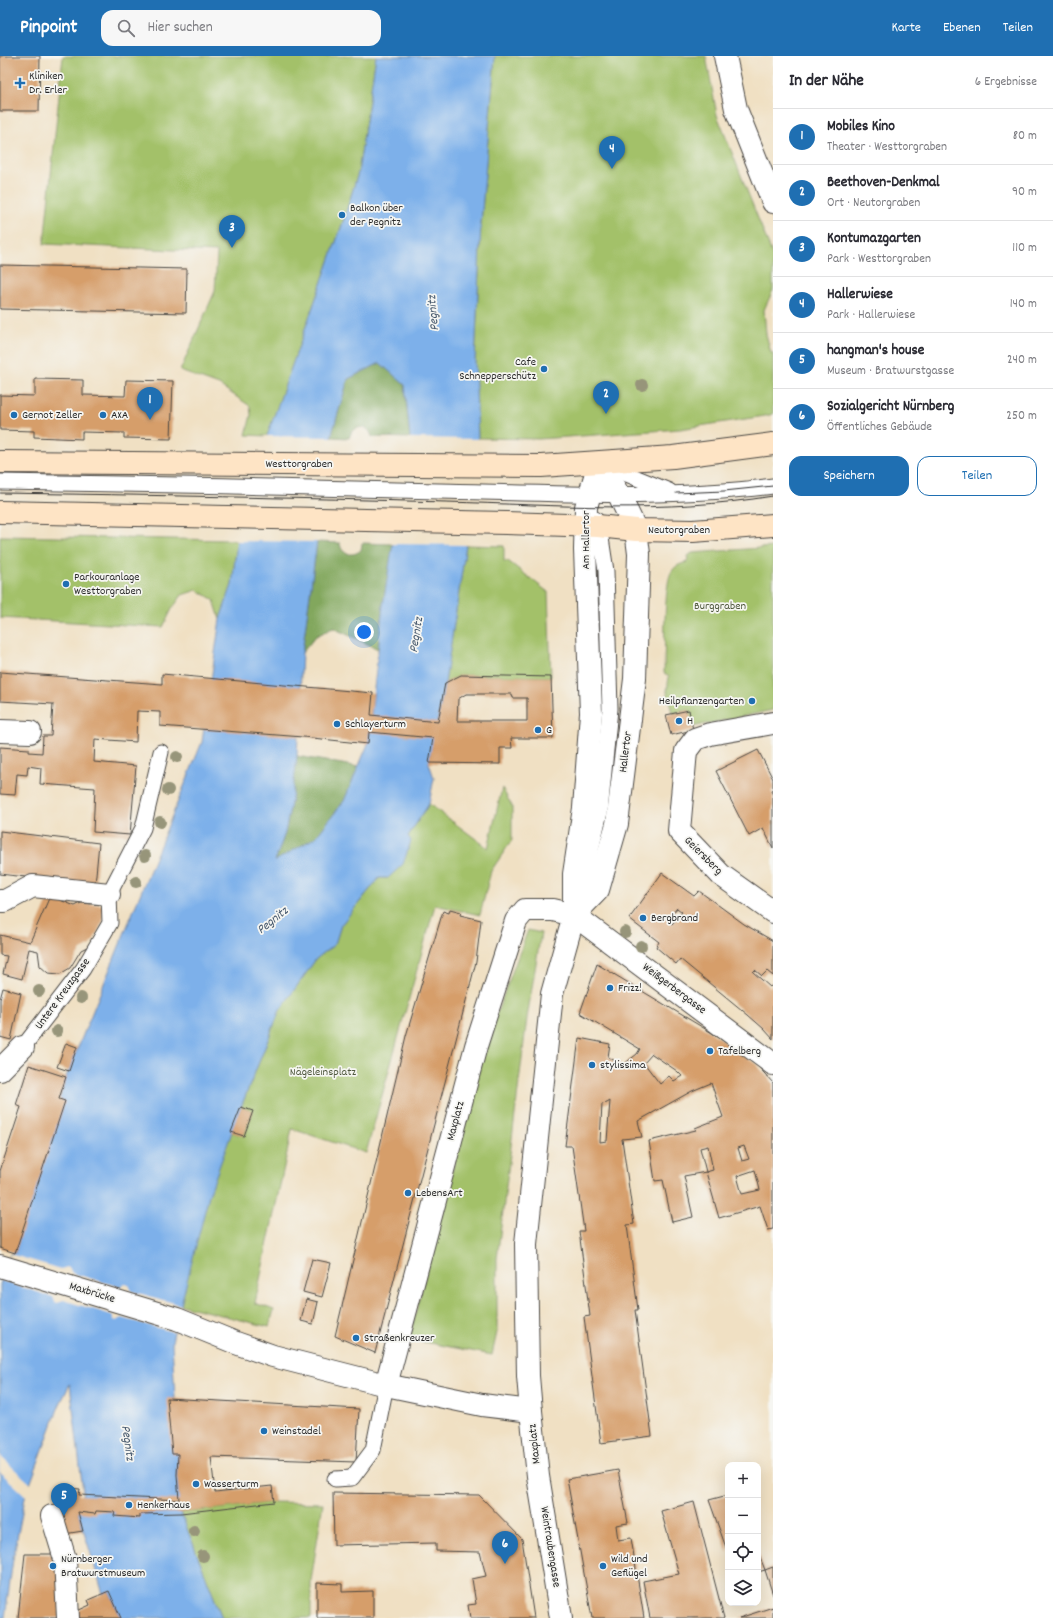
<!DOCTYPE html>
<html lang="de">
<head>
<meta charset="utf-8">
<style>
  body { margin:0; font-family:Dekko,sans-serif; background:#f7f7f7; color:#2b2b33 }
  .controls { position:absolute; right:12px; bottom:12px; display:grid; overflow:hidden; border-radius:8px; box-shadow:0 4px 16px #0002 }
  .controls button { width:36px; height:36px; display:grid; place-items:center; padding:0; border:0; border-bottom:1px solid #e1e1e2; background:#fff; color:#2b2b33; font:20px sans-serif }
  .you { position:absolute; left:364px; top:576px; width:14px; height:14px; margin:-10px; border:3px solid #fff; border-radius:50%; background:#1a73e8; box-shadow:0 0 0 6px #1a73e833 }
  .badge { display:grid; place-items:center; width:26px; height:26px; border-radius:50%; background:#1f6fb2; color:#fff; font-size:13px; font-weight:700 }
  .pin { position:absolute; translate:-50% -33px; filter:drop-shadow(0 1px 2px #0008) }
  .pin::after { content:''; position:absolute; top:21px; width:14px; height:12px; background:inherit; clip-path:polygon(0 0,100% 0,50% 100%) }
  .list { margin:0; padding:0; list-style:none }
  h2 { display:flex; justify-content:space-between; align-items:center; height:52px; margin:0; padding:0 16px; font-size:17px }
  h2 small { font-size:13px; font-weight:400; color:#7c7c81 }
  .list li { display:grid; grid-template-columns:26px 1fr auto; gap:12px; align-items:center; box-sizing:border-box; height:56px; padding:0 16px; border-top:1px solid #e1e1e2 }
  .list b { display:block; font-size:15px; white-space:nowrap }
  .list p { margin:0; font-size:13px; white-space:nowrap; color:#7c7c81 }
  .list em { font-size:13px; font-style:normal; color:#7c7c81 }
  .actions { display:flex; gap:8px; padding:12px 16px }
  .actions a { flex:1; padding:9px 0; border:1px solid #1f6fb2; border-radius:12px; text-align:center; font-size:14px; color:#1f6fb2 }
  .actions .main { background:#1f6fb2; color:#fff }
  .icon { flex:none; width:22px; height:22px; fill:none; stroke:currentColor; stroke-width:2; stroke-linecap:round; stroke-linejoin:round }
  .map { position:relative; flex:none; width:773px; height:1562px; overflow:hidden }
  header { display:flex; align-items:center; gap:24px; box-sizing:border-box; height:56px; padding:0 20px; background:#1f6fb2; color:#fff }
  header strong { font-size:19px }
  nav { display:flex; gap:22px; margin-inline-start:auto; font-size:14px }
  .search { width:280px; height:36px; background:#f7f7f7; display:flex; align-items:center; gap:10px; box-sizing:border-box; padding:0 14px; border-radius:12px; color:#7c7c81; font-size:15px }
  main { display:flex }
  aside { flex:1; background:#fff }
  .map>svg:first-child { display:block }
  .green { fill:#a3c169; stroke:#67764a }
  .forest { fill:#82a75d; stroke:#566944 }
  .water { fill:#7db0ea; stroke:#546e8a; fill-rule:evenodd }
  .pier { fill:#f0e0c3 }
  .building { fill:#d69e6a; fill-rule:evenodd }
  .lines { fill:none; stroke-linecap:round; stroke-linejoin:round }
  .lane-casing { stroke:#494642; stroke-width:17 }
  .street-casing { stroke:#494642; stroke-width:24 }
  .secondary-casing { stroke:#494642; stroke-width:24 }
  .lane { stroke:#fff; stroke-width:15 }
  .street { stroke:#fff; stroke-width:22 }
  .secondary { stroke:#fee4c5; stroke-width:22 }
  .tram { stroke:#2b2b2b; stroke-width:1 }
  .tree { fill:#97957a }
  .poi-dot { fill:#1f6fb2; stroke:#f6f6f2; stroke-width:1.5 }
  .labels { text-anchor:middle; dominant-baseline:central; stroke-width:3.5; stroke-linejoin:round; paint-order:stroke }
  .poi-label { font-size:12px; fill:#2b2b2b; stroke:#f6f6f2; text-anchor:start }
  .street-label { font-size:12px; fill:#2b2b2b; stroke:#f6f6f2 }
  .park-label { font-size:12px; fill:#4f583e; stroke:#f6f6f2 }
  .water-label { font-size:13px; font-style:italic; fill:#485a6e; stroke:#f6f6f2 }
</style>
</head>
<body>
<header>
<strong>Pinpoint</strong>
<div class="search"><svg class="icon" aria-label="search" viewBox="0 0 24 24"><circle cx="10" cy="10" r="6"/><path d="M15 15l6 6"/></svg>Hier suchen</div>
<nav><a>Karte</a><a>Ebenen</a><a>Teilen</a></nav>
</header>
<main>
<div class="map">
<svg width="773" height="1562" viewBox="0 0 773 1562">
  <rect width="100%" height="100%" fill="#f6f6f2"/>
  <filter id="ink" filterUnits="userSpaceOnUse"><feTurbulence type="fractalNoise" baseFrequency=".025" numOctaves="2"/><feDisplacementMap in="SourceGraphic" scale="8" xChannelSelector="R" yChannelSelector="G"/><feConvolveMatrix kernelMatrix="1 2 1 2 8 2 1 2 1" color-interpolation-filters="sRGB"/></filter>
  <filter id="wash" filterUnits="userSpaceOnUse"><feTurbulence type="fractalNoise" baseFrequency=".012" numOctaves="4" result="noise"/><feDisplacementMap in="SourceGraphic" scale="16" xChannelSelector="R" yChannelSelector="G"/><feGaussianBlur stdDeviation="0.9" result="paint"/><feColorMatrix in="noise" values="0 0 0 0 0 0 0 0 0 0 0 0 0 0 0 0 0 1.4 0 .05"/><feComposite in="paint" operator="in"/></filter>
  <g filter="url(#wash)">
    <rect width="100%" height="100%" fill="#f0e0c3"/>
    <!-- green -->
    <g class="green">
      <path d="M63,0H376L358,117L343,166L267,380L246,379L251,359L250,350L219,329L180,315L215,235L217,196L44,188Z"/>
      <path d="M495,0H706L717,59L773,200V234L764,254L766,278L771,297H773V358L765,360L680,373L539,383L478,382L475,306L481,167Z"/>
      <path d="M0,480L231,484L237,485L232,529L220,563L214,544L197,534L182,539L172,553L163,571L0,562Z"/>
      <path d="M466,489L504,490V505H508L548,536L551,621L461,619L445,627Z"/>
      <path d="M773,491V654L692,671L689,654L672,657L667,636L669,620L664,617C665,599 663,527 672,515C676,509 681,508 687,506L688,500L692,497Z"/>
      <path d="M502,732L512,750V784L491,815L480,859L435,849L366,1097L292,1073L255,1247L274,1254L269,1271L181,1249L190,1209L209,1139L231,1076L244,1080L253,1055L241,1051L280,954L316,903L335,888L341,869L379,822H388L408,780L429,748L488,792Z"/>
      <path d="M528,874L541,877L527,962L497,1203V1276L492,1299L409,1283L484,991Z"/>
      <path d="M274,1446L323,1447L311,1525V1562H222L181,1457Z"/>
    </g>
    <!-- forest -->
    <g class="forest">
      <path d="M380,307L405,329L410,382L372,381C369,370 361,369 352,375L349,382L331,381L348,323Z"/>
      <path d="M317,486L340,487C341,499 353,501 361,494L362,487L393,488L383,549L378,593L333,572L316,580L302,597Z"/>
      <path d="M297,700L359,711L344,745L316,781L275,806L285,777L292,742Z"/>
    </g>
    <!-- water -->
    <path class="water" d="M376,0H495L481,167L475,306L478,382L466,489L445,627L429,707L434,722L429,748L408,780L411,785L403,808L388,822H379L341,869L335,888L316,903L280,954L241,1051L209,1139L174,1276L172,1286L178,1398L177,1419L181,1457L222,1562H121L109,1535L103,1538L78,1456L83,1435L70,1328L59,1350L25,1442L13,1503L5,1562H0V1229L10,1198L15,1197L66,1021L202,686L220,563L232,529L237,485L267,380L343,166L358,117ZM380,307L405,329L410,382L383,549L368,688L344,745L316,781L275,805L285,777L292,742L297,700L302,597L331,381L348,323Z"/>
    <!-- pier -->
    <g class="pier">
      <path d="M265,380L333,381L319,486L235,485Z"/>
      <path d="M408,382L480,383L468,489L391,488Z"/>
      <path d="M10,1198L61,1213L67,1211H69L72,1217L120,1231L125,1228L128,1229L131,1235L181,1249L173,1276L122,1262L117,1265L114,1264L112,1259L63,1244L58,1247L55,1246L53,1241L2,1225Z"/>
      <path d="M0,1400L32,1429L28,1442L0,1416Z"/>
    </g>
    <g id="blocks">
      <!-- building -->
      <g class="building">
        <path d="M0,0H40L39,55H0Z"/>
        <path d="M0,209L187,213L186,257L0,253Z"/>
        <path d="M35,323L83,324V339L125,340L126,324L173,325L171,383L124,382V377L82,376V383L34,381V375L0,374V339L35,340Z"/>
        <path d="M0,616L162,628V618L373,637L371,659L438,666L445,627L461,619L551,621L553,682H511L512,692H500V708L429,707L433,682L369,676L368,688L303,681L160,670V656L137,655L136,686L95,683L94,706L136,710L130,779L93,776L95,732L40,728L41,712L28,710L27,719L17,718L15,739L0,738V691L29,693V696L42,697L43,680H51L53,648L0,645ZM466,638H512L513,642H527V665H457L458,643Z"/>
        <path d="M689,654L693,674L671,679L666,659Z"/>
        <path d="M758,694L773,723V734L771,735L773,739V792L763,772L749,780L716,715Z"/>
        <path d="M0,775L99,787L95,829L0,818Z"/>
        <path d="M662,817L694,840L699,835L744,868L773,885V920L767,915L762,920L755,914L753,916L770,931L773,928V983L764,973L748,959L680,903L676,908L656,891L659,886L629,863ZM677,852L682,856L672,868L667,864Z"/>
        <path d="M50,840L75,850L81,847L103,849V865L91,889L81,894L70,912L60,918L48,917L40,910L38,895L29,893L22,923L3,918L7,900L0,899V879L30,886Z"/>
        <path d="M450,853L461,856L460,859L481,864L476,906L375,1297L335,1280L406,980L443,855L449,857Z"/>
        <path d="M597,908L712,977L756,1008L773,1027V1173L768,1174L760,1150L719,1162L706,1116L713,1114L708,1090L700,1092L706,1116L684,1120L693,1161L672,1166L663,1124L655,1125L649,1085L696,1074L695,1072L723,1061L711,1027L692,1035L638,1065L642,1081L622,1083L634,1168L627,1169L638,1254H635L652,1380L601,1387L584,1261L590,1260L579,1175H584L572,1090H565L579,982L610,988L608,1001L623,1009L637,998L640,993L580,957ZM652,998L677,1015L682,1020L674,1025L669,1020L660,1028L644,1007ZM610,1045L607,1085L600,1086L602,1048L607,1047ZM744,1090L749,1103L742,1105L738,1092ZM755,1114L760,1134L742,1138L737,1120Z"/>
        <path d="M3,932L21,937L11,984L0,981V943Z"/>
        <path d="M66,987L77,991L69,1015L57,1011Z"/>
        <path d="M29,1009L66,1021L59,1043L65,1045L15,1197L0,1192V1115L21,1051L16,1049L17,1046Z"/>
        <path d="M241,1051L253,1055L244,1080L231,1076Z"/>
        <path d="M312,1203L331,1207L322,1241L303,1236Z"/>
        <path d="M306,1243L318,1246L313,1268L301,1265Z"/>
        <path d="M167,1342L359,1353L356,1406L211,1401L215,1436L272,1430L274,1446L181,1457L140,1458V1462L114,1460L115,1456L96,1455L95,1458L78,1456L83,1475L64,1478L56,1454L57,1431L80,1433L79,1439L179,1444L177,1419L178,1398H172Z"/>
        <path d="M618,1414L628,1467L616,1469L618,1484L631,1482L644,1562H592L567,1423Z"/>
        <path d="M333,1437L479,1439L522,1483L534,1562H470L468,1549L476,1548L472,1523L486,1520L480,1496L436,1495V1487L334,1489Z"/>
        <path d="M728,1439V1497L709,1444Z"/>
        <path d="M694,1446L724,1562H650L643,1525L679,1518L661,1455Z"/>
        <path d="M758,1496L765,1514L758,1516Z"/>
        <path d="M25,1498H59L60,1562H18Z"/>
        <path d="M773,1511V1539L765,1514Z"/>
        <path d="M317,1527L342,1528V1536L373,1535V1562H317Z"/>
        <path d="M109,1535L121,1562H80L77,1555L90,1549L88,1544Z"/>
        <path d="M773,1551V1562H739Z"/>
      </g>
    </g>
  </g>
  <g filter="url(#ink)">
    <use href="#blocks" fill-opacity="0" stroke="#494642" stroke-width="1"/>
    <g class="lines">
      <!-- lane casing -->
      <g class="lane-casing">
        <g id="lane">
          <path d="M602,408L669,435"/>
          <path d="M0,426C146,428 293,431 439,435C551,437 662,444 773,430"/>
          <path d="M581,835L600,756L610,653L606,515L601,482L595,463"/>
          <path d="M23,991L83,913L110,867L109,838L143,772L161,696"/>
          <path d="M335,1423L352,1422L373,1394L386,1329"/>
        </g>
      </g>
      <!-- street casing -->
      <g class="street-casing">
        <g id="street">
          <path d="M725,0L736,53L773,146"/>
          <path d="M773,667L710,678L695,683L686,695L679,775L721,819L773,856"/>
          <path d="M0,675L30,676"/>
          <path d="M0,845H5L33,830L109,838"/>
          <path d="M574,859L598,834L617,768L635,623L639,498L636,474L619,439L599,407"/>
          <path d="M0,1014L23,991"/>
          <path d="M0,1210L177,1263L236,1287L273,1300L386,1329L482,1349L531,1355"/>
          <path d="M386,1329L476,990L516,865L525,854H553L574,859L773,1008"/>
          <path d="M52,1460L65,1503L68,1562"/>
          <path d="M561,1562L538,1420L531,1355L528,1320L526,1188L552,938L574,859V818L584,752L591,657L585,494L586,451L599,407"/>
        </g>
      </g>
      <!-- secondary casing -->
      <g class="secondary-casing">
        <g id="secondary">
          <path d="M0,406L541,410L673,401L773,388"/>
          <path d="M0,456L506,467L598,470L636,474L693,475L773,469"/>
        </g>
      </g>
      <!-- lane -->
      <use href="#lane" class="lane"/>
      <!-- street -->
      <use href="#street" class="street"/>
      <!-- secondary -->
      <use href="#secondary" class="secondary"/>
      <!-- tram -->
      <g class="tram">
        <path d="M0,437C149,439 298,442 447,446C556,449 665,458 773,440"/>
        <path d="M676,437L724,435L773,430"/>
      </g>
    </g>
    <!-- trees -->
    <g class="tree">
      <circle cx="642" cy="329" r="6"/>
      <circle cx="177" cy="701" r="6"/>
      <circle cx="168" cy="734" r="6"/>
      <circle cx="160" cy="766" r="6"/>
      <circle cx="145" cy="800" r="6"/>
      <circle cx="136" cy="826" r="6"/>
      <circle cx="625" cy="876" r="6"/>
      <circle cx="641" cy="890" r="6"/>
      <circle cx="39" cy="935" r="6"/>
      <circle cx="81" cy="942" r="6"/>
      <circle cx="57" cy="975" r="6"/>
      <circle cx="194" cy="1475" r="6"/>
      <circle cx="203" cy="1500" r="6"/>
    </g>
  </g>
  <!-- markers -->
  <g class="poi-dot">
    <path d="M18 21h4v4h4v4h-4v4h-4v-4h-4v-4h4z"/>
    <circle cx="342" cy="159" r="4"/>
    <circle cx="544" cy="313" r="4"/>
    <circle cx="14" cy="359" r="4"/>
    <circle cx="103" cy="359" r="4"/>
    <circle cx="66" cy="528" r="4"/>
    <circle cx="752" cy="645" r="4"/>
    <circle cx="679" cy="665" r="4"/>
    <circle cx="337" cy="668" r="4"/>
    <circle cx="538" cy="674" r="4"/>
    <circle cx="643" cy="862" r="4"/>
    <circle cx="610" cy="932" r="4"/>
    <circle cx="710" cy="995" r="4"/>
    <circle cx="592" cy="1009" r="4"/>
    <circle cx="408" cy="1137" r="4"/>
    <circle cx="356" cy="1282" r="4"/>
    <circle cx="264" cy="1375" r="4"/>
    <circle cx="196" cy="1428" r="4"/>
    <circle cx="129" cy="1449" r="4"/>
    <circle cx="53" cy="1510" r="4"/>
    <circle cx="603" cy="1510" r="4"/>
  </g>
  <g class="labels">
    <!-- poi labels -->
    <g class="poi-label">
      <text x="29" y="20">Kliniken<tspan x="29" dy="14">Dr. Erler</tspan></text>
      <text x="350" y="152">Balkon über<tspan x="350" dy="14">der Pegnitz</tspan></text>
      <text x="536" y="306" text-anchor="end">Cafe<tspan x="536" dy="14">Schnepperschütz</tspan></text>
      <text x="22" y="359">Gernot Zeller</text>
      <text x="111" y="359">AXA</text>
      <text x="74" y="521">Parkouranlage<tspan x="74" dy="14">Westtorgraben</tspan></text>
      <text x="744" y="645" text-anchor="end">Heilpflanzengarten</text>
      <text x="687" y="665">H</text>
      <text x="345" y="668">Schlayerturm</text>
      <text x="546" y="674">G</text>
      <text x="651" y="862">Bergbrand</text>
      <text x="618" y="932">Frizz!</text>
      <text x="718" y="995">Tafelberg</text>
      <text x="600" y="1009">stylissima</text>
      <text x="416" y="1137">LebensArt</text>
      <text x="364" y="1282">Straßenkreuzer</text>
      <text x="272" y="1375">Weinstadel</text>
      <text x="204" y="1428">Wasserturm</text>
      <text x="137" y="1449">Henkerhaus</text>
      <text x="61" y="1503">Nürnberger<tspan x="61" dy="14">Bratwurstmuseum</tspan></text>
      <text x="611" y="1503">Wild und<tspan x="611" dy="14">Geflügel</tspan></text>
    </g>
    <!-- street labels -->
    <g class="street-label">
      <text x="299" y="408">Westtorgraben</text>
      <text x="679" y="474">Neutorgraben</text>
      <text transform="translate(586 484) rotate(-90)">Am Hallertor</text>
      <text transform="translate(626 696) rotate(-83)">Hallertor</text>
      <text transform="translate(703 800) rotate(45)">Geiersberg</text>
      <text transform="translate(674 933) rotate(37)">Weißgerbergasse</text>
      <text transform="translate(63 938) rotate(-54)">Untere Kreuzgasse</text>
      <text transform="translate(456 1065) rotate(-75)">Maxplatz</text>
      <text transform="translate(92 1237) rotate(17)">Maxbrücke</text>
      <text transform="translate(535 1388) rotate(-96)">Maxplatz</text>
      <text transform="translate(550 1491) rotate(81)">Weintraubengasse</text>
    </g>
    <!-- park labels -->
    <g class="park-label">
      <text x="720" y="550">Burggraben</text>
      <text x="323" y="1016">Nägeleinsplatz</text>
    </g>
    <!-- water labels -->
    <g class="water-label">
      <text transform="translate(434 257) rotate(-95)">Pegnitz</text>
      <text transform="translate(417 579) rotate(-81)">Pegnitz</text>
      <text transform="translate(273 865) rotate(-39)">Pegnitz</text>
      <text transform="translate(127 1387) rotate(82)">Pegnitz</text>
    </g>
  </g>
</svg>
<div class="controls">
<button>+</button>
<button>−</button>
<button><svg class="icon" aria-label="locate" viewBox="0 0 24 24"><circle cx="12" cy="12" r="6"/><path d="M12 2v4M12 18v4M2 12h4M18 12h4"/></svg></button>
<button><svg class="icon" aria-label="layers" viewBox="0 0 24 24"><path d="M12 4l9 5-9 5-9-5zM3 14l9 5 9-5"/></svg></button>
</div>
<div class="you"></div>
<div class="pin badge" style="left:150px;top:364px">1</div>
<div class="pin badge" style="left:606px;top:358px">2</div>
<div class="pin badge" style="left:232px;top:192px">3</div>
<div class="pin badge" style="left:612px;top:113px">4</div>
<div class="pin badge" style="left:64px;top:1460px">5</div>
<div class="pin badge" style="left:505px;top:1508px">6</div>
</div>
<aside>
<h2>In der Nähe<small>6 Ergebnisse</small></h2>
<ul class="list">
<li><span class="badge">1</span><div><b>Mobiles Kino</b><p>Theater · Westtorgraben</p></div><em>80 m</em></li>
<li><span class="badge">2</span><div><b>Beethoven-Denkmal</b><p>Ort · Neutorgraben</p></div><em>90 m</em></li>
<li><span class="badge">3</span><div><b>Kontumazgarten</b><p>Park · Westtorgraben</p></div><em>110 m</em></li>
<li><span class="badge">4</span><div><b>Hallerwiese</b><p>Park · Hallerwiese</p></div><em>140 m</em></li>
<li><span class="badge">5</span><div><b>hangman's house</b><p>Museum · Bratwurstgasse</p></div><em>240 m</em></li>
<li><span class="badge">6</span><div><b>Sozialgericht Nürnberg</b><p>Öffentliches Gebäude</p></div><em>250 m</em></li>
</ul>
<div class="actions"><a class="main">Speichern</a><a>Teilen</a></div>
</aside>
</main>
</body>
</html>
